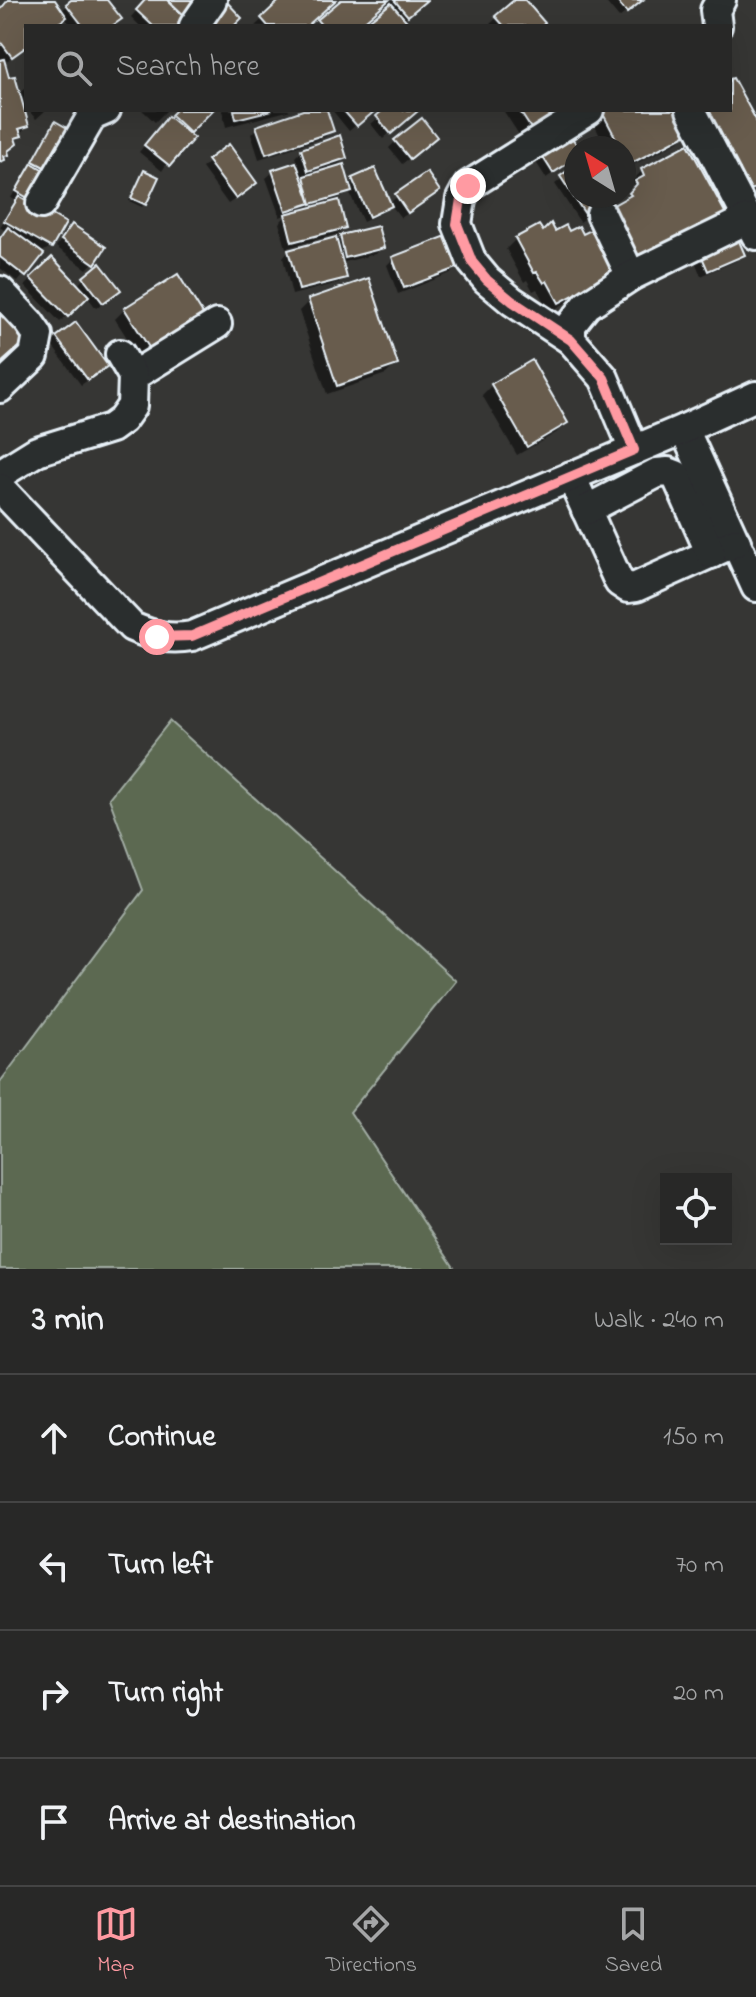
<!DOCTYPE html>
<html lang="en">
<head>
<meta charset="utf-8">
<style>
  body { margin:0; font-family:"Indie Flower",sans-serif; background:#343433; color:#f1f3f6 }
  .controls { position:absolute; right:24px; bottom:24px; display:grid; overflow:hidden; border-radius:0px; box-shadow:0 8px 32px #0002 }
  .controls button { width:72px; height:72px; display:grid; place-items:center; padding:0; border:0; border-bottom:2px solid #444; background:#282827; color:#f1f3f6; font:40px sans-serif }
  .compass { position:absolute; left:564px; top:136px; width:72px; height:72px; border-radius:50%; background:#282827; box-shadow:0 8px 32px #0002; rotate:323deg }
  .stop { position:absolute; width:24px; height:24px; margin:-18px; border:6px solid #ff9aa2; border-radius:50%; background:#fff }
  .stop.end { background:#ff9aa2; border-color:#fff; box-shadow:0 2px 8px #0008 }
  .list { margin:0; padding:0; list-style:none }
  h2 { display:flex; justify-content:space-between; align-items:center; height:104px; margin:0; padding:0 32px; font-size:34px }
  h2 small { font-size:26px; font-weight:400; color:#a5a6a7 }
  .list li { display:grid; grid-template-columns:52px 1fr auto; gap:24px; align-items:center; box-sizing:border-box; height:128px; padding:0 32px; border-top:2px solid #444 }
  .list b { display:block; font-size:30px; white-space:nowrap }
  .list em { font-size:26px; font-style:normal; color:#a5a6a7 }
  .icon { flex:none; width:44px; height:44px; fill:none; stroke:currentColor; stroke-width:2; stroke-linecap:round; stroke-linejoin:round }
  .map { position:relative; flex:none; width:756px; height:1269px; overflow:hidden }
  .search { position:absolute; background:#282827; box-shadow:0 8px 32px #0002; left:24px; right:24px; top:24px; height:88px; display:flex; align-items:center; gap:20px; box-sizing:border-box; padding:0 28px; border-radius:0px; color:#a5a6a7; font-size:30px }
  .sheet { height:616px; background:#282827 }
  nav { display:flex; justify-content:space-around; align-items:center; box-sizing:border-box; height:112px; border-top:2px solid #444; background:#282827; font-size:22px; color:#a5a6a7 }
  nav a { display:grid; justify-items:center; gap:4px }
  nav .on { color:#ff9aa2 }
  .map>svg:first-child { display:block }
  .green { fill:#5b6951; stroke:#a2ada4; stroke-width:2 }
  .shadow { fill:#0007 }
  .building { fill:#675c4e; stroke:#e8f1f8; stroke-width:2 }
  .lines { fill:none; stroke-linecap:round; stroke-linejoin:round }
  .minor-casing { stroke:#e8f1f8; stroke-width:34 }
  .minor { stroke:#2a2d2e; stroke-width:28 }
  .route { stroke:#ff9aa2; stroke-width:10 }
</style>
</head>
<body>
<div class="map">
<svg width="756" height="1269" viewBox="0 0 756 1269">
  <rect width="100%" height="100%" fill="#363634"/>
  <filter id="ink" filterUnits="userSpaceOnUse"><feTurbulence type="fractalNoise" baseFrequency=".0125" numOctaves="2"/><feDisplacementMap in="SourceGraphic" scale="16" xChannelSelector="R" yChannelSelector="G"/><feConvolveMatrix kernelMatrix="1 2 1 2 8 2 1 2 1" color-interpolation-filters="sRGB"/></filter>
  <g filter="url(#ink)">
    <!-- green -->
    <path class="green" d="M170,721L456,981L350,1112L455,1269H0V1082L143,890L109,798Z"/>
    <!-- shadow -->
    <g class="shadow">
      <path d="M6,0H53L61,11L74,0H105L112,26H72L64,17L55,26H26V47L3,64L8,80L18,95L26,88V108L20,102L27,125L0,162V8Z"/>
      <path d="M146,0H201L182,26H140L131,17Z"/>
      <path d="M283,0H333L305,26H255Z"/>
      <path d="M344,0H426L403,19L408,26H367L389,7L384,2L357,26H314Z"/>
      <path d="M517,0H523L539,26H492L490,24Z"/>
      <path d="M604,0H641L619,18Z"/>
      <path d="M28,110H46L36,119Z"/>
      <path d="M142,110H167L155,122Z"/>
      <path d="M179,110H210L186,134L162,171L139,152L162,125Z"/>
      <path d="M222,110H291L226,127Z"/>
      <path d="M309,110H325L332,131L325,137L259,159L251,134L257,128Z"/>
      <path d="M332,110H374L349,131Z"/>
      <path d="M387,110H415L383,139L371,124Z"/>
      <path d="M503,110H576L525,144Z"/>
      <path d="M599,110L689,131L679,141L624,170V148H606L591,118Z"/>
      <path d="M56,124L75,135L37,202L51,247L42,252L18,282L0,268V238L6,232L0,227L17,201L11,198L49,130Z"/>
      <path d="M568,134L576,148V158L546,178L534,159Z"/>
      <path d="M396,141L428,143L402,164L389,148Z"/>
      <path d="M302,150L345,158L333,170L348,185L353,180L389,203L427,175L431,197L401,218L391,205L383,212L363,222L349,192L337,200L344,228L338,234L286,248L279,223L288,214L280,217L266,178L273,172L297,163L295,157Z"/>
      <path d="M209,162L248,190L228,204L202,168Z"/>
      <path d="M576,167V196H606L602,207L580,222L555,184Z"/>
      <path d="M642,171L725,215L630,272L622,203L634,185L632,181Z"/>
      <path d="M142,175L144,204L142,207L129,201Z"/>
      <path d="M66,233L93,263L87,269L56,247Z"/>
      <path d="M542,234H555L610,279L549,312L537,289L533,291L527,280L524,282L506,249L516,239Z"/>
      <path d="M341,237L382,247L375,254L341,263L344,277L338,283L292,295L283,258L289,251L336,242Z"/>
      <path d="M700,252L743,254L736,261L701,276L694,259Z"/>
      <path d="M393,259L458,266L451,273L398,294L387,265Z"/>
      <path d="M52,260L77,286L84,278L112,296L96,308L87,296L60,322L25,286Z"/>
      <path d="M177,276L145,366L115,319L125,309Z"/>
      <path d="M309,301L396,364L386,374L327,394L299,311Z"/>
      <path d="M58,338L99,372L81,385L51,344Z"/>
      <path d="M492,385L566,423L556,433L517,455L482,395Z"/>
    </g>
    <!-- building -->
    <g class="building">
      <path d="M8,0H55L67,17L55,26H26V47L12,57L0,41V10Z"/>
      <path d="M71,0H107L122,19L112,26H83L66,4Z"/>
      <path d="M145,0H167L189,21L185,26H153L136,10Z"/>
      <path d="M168,0H203L187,18Z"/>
      <path d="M225,0L242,18L234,26H197Z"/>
      <path d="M280,0H336L307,26H268L261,18Z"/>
      <path d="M341,0H389L359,26H322L317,20Z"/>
      <path d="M394,0H427L408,16Z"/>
      <path d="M514,0H525L545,23L542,26H504L495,16Z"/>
      <path d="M616,0H643L627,13Z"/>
      <path d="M391,3L411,26H367L365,24Z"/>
      <path d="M4,59L9,77L15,76L29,126L19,129L22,136L15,138L17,144L8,151L9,155L4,156L5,160L0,162V60Z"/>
      <path d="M733,78L756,120V187L748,192L703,110H730V79Z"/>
      <path d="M176,110H213L190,133L171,115Z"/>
      <path d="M234,110H272L236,119Z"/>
      <path d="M303,110H327L334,131L266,154L256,126Z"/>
      <path d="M343,110H376L357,126Z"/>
      <path d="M383,110H417L418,111L391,134L376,116Z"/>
      <path d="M519,110H575L536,136Z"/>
      <path d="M601,110H680L691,132L630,164L624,148H621Z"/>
      <path d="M168,116L194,138L170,166L144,145Z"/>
      <path d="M422,118L437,137L410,159L394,140Z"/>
      <path d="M55,121L78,134L55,173L33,161Z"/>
      <path d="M568,132L579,148H576V158L553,173L539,151Z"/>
      <path d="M340,135L347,158L308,171L301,149Z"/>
      <path d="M229,144L257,183L236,199L207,160Z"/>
      <path d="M688,144L727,216L641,263L610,207L631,195L629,193L637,184L635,181L644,176L641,169Z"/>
      <path d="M296,162L311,203L286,211L272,170Z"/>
      <path d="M32,163L54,176L38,204L16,191Z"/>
      <path d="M344,164L352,192L311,204L304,176Z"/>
      <path d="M576,165V196H608L611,201L587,217L560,176Z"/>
      <path d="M375,168L392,206L369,217L352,178Z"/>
      <path d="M144,170L159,177L146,205L131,198Z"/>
      <path d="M427,172L440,191L408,213L395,194Z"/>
      <path d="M19,196L66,223L52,248L4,221Z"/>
      <path d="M339,200L346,228L292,242L285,214Z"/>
      <path d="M551,223L555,231L566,225L569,231L579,226L583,234L599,226L622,269L559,303L547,281L544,283L537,272L534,273L515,238L539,225L543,231Z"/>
      <path d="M72,224L106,247L95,264L61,240Z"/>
      <path d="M378,226L384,248L345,258L340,235Z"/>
      <path d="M8,227L44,254L26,277L0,257V238Z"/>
      <path d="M736,234L745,255L708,271L699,250Z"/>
      <path d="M449,235L460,267L404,288L392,257Z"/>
      <path d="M336,237L347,278L299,290L288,250Z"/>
      <path d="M52,257L89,296L68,317L30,278Z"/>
      <path d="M100,263L121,290L103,303L83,277Z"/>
      <path d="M178,274L209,324L155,357L124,308Z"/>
      <path d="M369,278L398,365L337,386L308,299Z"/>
      <path d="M0,310L27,340L0,364Z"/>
      <path d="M76,322L108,366L88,380L56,337Z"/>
      <path d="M532,360L568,423L527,447L491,384Z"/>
    </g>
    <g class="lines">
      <!-- minor casing -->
      <g class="minor-casing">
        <g id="minor">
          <path d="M194,26L212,0"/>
          <path d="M717,26L715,10L721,0"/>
          <path d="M589,110L468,186L461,199L457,224L472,262L487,280L512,301L571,340L604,378L634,450"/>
          <path d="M691,110L748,219"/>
          <path d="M41,204L92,116L106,110"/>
          <path d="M601,214L631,276"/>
          <path d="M0,291L29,322L38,335L34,356L0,388"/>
          <path d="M571,340V325L587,305L631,276L748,219L756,235"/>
          <path d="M133,376L217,324"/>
          <path d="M684,429L756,587"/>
          <path d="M0,474L37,451L111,428L122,420L132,406L133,376L120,354"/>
          <path d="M571,476L619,582L628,588L636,587L736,542"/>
          <path d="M0,488L132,627C153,636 169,640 192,636L684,429L756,396"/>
          <path d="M586,510L657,473L668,472L676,475L711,554"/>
        </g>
      </g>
      <!-- minor -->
      <use href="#minor" class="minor"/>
    </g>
  </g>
  <g class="lines" filter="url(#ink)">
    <!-- route -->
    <path class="route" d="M157,637L192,636L634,450L604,378L571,340L512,301L487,280L472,262L457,224L461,199L468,186"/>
  </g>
</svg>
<div class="controls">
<button><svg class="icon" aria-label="locate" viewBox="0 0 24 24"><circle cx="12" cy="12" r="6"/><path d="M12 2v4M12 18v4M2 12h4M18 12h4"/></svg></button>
</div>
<svg class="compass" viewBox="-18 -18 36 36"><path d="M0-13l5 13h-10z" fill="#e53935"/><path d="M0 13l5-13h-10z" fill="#a5a6a7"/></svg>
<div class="stop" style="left:157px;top:637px"></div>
<div class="stop end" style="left:468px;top:186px"></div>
<div class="search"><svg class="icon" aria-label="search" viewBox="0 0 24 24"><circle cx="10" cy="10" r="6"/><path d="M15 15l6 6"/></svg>Search here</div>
</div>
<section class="sheet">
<h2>3 min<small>Walk · 240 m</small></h2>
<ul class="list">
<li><svg class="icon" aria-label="ahead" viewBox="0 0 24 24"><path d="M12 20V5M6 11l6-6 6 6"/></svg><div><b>Continue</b></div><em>150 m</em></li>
<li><svg class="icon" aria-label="left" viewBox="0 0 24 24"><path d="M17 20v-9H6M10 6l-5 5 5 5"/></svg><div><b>Turn left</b></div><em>70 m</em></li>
<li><svg class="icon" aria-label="right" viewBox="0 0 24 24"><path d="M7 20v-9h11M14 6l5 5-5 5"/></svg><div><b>Turn right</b></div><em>20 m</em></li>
<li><svg class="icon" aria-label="arrive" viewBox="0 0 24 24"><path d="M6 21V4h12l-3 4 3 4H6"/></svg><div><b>Arrive at destination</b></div></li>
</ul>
</section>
<nav>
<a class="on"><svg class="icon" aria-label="map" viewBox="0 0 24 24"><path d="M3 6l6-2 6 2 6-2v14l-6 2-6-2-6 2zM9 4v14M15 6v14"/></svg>Map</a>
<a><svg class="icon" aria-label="directions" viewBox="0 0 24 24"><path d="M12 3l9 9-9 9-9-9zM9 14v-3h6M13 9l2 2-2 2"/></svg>Directions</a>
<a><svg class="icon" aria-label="saved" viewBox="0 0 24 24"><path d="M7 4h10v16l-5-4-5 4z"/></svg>Saved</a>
</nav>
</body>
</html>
